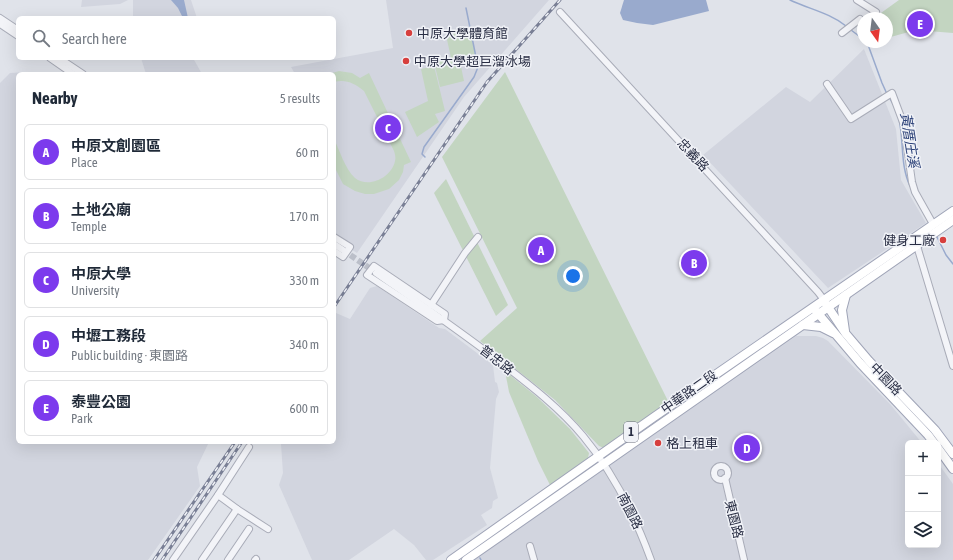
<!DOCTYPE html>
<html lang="en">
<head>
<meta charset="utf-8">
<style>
  body { margin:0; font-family:"Asap Condensed","Noto Sans TC",sans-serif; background:#f2f2f3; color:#1f2937 }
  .controls { position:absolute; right:12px; bottom:12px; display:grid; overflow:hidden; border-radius:6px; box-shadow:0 4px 16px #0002 }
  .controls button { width:36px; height:36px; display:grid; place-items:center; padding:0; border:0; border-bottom:1px solid #e0e1e3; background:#fff; color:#1f2937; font:20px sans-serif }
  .compass { position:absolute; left:857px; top:12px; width:36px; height:36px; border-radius:50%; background:#fff; box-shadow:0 4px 16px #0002; rotate:166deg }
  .you { position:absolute; left:573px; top:276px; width:14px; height:14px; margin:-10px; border:3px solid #fff; border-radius:50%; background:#1a73e8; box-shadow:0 0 0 6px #1a73e833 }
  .badge { display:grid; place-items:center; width:26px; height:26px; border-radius:50%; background:#7c3aed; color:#fff; font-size:13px; font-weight:700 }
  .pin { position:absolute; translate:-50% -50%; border:2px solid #fff; box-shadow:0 1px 4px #0006 }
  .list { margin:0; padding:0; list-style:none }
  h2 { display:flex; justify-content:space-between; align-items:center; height:52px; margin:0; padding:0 16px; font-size:17px }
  h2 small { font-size:13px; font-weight:400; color:#747a83 }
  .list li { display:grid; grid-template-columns:26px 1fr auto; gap:12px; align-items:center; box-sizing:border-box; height:56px; margin:0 8px 8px; padding:0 8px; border:1px solid #e0e1e3; border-radius:6px }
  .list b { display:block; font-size:15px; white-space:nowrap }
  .list p { margin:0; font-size:13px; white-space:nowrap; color:#747a83 }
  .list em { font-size:13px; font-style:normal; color:#747a83 }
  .icon { flex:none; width:22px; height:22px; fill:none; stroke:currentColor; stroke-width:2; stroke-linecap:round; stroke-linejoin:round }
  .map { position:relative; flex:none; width:953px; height:560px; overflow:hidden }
  .search { position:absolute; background:#fff; box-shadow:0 4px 16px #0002; left:16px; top:16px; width:320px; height:44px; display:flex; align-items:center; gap:10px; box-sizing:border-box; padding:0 14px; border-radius:6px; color:#747a83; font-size:15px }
  .panel { position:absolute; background:#fff; box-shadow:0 4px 16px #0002; left:16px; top:72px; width:320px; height:372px; border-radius:6px }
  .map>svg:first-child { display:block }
  .built { fill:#d2d5df }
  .green { fill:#c3d5c1 }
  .water { fill:#99aacd }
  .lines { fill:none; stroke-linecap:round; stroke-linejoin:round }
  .stream { stroke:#99aacd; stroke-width:1.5 }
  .minor-tunnel { stroke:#bbbfc9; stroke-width:6; stroke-dasharray:6 3; stroke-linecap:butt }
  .minor-casing { stroke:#a9acb8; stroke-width:8 }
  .major-casing { stroke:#9fa4b7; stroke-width:10 }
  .minor { stroke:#f3f4f8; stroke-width:6 }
  .major { stroke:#fff; stroke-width:8 }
  .rail-casing { stroke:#797f95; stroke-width:3 }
  .rail { stroke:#f0f2f7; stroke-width:1.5; stroke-dasharray:4.5; stroke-linecap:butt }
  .poi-dot { fill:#d73f3d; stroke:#f0f2f7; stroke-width:1.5 }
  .labels { text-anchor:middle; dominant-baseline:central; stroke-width:3; stroke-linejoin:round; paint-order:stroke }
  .shield { fill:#f0f2f7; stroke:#646879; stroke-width:1 }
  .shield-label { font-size:12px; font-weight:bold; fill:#282d43 }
  .poi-label { font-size:13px; fill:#282d43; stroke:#f0f2f7; text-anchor:start }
  .street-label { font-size:13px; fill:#282d43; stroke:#f0f2f7 }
  .water-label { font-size:14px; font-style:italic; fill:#2f447a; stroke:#f0f2f7 }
</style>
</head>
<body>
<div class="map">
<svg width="953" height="560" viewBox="0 0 953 560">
  <rect width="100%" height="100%" fill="#e0e3ea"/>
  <!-- built -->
  <g class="built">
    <path d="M82,0H128L120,4L81,7Z"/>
    <path d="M133,0H191L197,18H133Z"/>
    <path d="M386,0H549L464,97L357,253L334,238V74H295L291,67L393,48Z"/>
    <path d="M864,49L896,129L901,180L926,223L828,288L703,155L786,87L810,102Z"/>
    <path d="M141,58H193L202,74H146Z"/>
    <path d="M28,72L30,74H18V442H209L197,467L200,486L148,560H0V83L10,73Z"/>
    <path d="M377,286L439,328L445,329L493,365L495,382L497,383L499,392L496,399L490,468L498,498L493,501L492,508L481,515L487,525L433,560H426L414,545L394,529L349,560H312L279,485L283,473L281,444L283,442H334V316L336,313L350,319L370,288Z"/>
    <path d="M796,336H816L823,338L828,341L890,404L922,443H908V545H938V463L953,484V560H474Z"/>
  </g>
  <!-- green -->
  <g class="green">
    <path d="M899,0H953V33L916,30L887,38V18H874Z"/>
    <path d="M470,30L475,54L459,57L464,81L440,87L434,62L451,58L446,35Z"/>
    <path d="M434,66L445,111L435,114L439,122L417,137L405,112L428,101L421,69Z"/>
    <path d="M339,71L352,73L360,78L369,73L411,162L404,165L403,172L399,180L389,189L374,194H365L355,191L343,184L334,166V139C340,151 345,169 355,178C369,189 392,177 395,161C396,158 395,154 394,151L364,91C354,83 346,79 334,82V74H329Z"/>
    <path d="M505,72L669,403L604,448L599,446L555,400L480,341L517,308L442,157Z"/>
    <path d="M446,179L508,305L496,316L434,193Z"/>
    <path d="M505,371L537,397L570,429L589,453L588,458L550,485L538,461L509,392Z"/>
  </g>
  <!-- water -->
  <g class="water">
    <path d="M171,0H184L188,18H183L178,8Z"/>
    <path d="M624,0H706L709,11L653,25L637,23L623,20L620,13Z"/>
  </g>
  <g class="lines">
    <!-- stream -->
    <g class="stream">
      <path d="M790,0C809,9 830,13 846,26"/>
      <path d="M851,30L863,39"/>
      <path d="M867,42L882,83L887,94"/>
      <path d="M889,97L893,104"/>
      <path d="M899,119C904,141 900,165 910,186"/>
      <path d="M425,157L422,154L424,147L474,77L478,67L466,8"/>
      <path d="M936,235L946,255L953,264"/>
      <path d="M480,558L481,560"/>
    </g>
    <!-- minor-tunnel -->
    <path class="minor-tunnel" d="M343,250L375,272"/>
    <!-- minor casing -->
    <g class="minor-casing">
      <g id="minor">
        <path d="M857,0L876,12"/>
        <path d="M560,12L818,292L824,300"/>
        <path d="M0,18L18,30"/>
        <path d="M0,24L18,36"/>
        <path d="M842,33L860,19"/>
        <path d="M50,58L73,74"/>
        <path d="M59,58L83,74"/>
        <path d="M827,84L851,119L892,93L904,125L912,182L915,192L933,224"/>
        <path d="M334,237L350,247L343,257L334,251"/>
        <path d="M334,244L343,250"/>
        <path d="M917,246L953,366"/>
        <path d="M374,266L445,314L444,320L437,321L367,275Z"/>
        <path d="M376,273C416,301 457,329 496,359C527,383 558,406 583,436C613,472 635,516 651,560"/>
        <path d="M431,305L465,253L478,237"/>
        <circle cx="721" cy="473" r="7"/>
        <path d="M725,478L744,560"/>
        <path d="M218,495L237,509L268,529"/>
        <path d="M530,546L534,560"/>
        <path d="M173,560L218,495L249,447"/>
        <path d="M202,560L237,509"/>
        <path d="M228,560L249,529"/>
        <path d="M255,560L256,559"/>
      </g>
    </g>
    <!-- major casing -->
    <g class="major-casing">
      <g id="major">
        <path d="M826,304L846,334L869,361L935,430L953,454"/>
        <path d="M816,311L860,363L928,435L934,443"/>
        <path d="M803,325L821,327L833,333"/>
        <path d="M845,331L842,310L846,295"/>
        <path d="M938,448L953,469"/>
        <path d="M451,560L654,417L953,211"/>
        <path d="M466,560L953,220"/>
      </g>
    </g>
    <!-- minor -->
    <use href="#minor" class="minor"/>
    <!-- major -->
    <use href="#major" class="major"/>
    <!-- rail casing -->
    <g class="rail-casing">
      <g id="rail">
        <path d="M334,307L487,82L560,0"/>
        <path d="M154,560L235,442"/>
        <path d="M162,560L242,442"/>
      </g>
    </g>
    <!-- rail -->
    <use href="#rail" class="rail"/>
  </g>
  <!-- markers -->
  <g class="poi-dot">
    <circle cx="409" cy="33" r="4"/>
    <circle cx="406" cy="61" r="4"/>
    <circle cx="943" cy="240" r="4"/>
    <circle cx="658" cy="443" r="4"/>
  </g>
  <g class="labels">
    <!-- shield labels -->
    <rect class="shield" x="624" y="422" width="14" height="20" rx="3"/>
    <g class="shield-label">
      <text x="631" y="432">1</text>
    </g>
    <!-- poi labels -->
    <g class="poi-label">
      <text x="417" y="33">中原大學體育館</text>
      <text x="414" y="61">中原大學超巨溜冰場</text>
      <text x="935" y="240" text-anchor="end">健身工廠</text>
      <text x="666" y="443">格上租車</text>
    </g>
    <!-- street labels -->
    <g class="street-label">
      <text transform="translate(693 155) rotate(47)">忠義路</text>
      <text transform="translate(497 360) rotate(38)">普忠路</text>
      <text transform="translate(886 379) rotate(46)">中園路</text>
      <text transform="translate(689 392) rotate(-35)">中華路二段</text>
      <text transform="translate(630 511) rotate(63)">南園路</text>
      <text transform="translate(734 519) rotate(76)">東園路</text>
    </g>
    <!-- water labels -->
    <g class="water-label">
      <text transform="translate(910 140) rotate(81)">黃厝庄溪</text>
    </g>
  </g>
</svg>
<div class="controls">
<button>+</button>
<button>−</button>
<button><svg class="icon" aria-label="layers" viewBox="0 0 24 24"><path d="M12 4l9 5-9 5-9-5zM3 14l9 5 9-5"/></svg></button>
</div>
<svg class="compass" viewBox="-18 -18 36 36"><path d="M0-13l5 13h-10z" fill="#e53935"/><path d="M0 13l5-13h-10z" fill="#747a83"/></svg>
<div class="you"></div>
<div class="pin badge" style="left:541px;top:250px">A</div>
<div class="pin badge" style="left:694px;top:263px">B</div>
<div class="pin badge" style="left:388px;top:128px">C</div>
<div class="pin badge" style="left:747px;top:448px">D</div>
<div class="pin badge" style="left:920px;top:24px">E</div>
<div class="search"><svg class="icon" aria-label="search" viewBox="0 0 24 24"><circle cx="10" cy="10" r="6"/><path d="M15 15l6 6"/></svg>Search here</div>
<section class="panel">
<h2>Nearby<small>5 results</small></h2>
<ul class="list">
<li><span class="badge">A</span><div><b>中原文創園區</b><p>Place</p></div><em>60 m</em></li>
<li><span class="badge">B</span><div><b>土地公廟</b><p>Temple</p></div><em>170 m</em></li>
<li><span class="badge">C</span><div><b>中原大學</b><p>University</p></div><em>330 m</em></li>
<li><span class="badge">D</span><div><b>中壢工務段</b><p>Public building · 東園路</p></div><em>340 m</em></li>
<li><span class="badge">E</span><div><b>泰豐公園</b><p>Park</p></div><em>600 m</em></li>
</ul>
</section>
</div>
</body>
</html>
